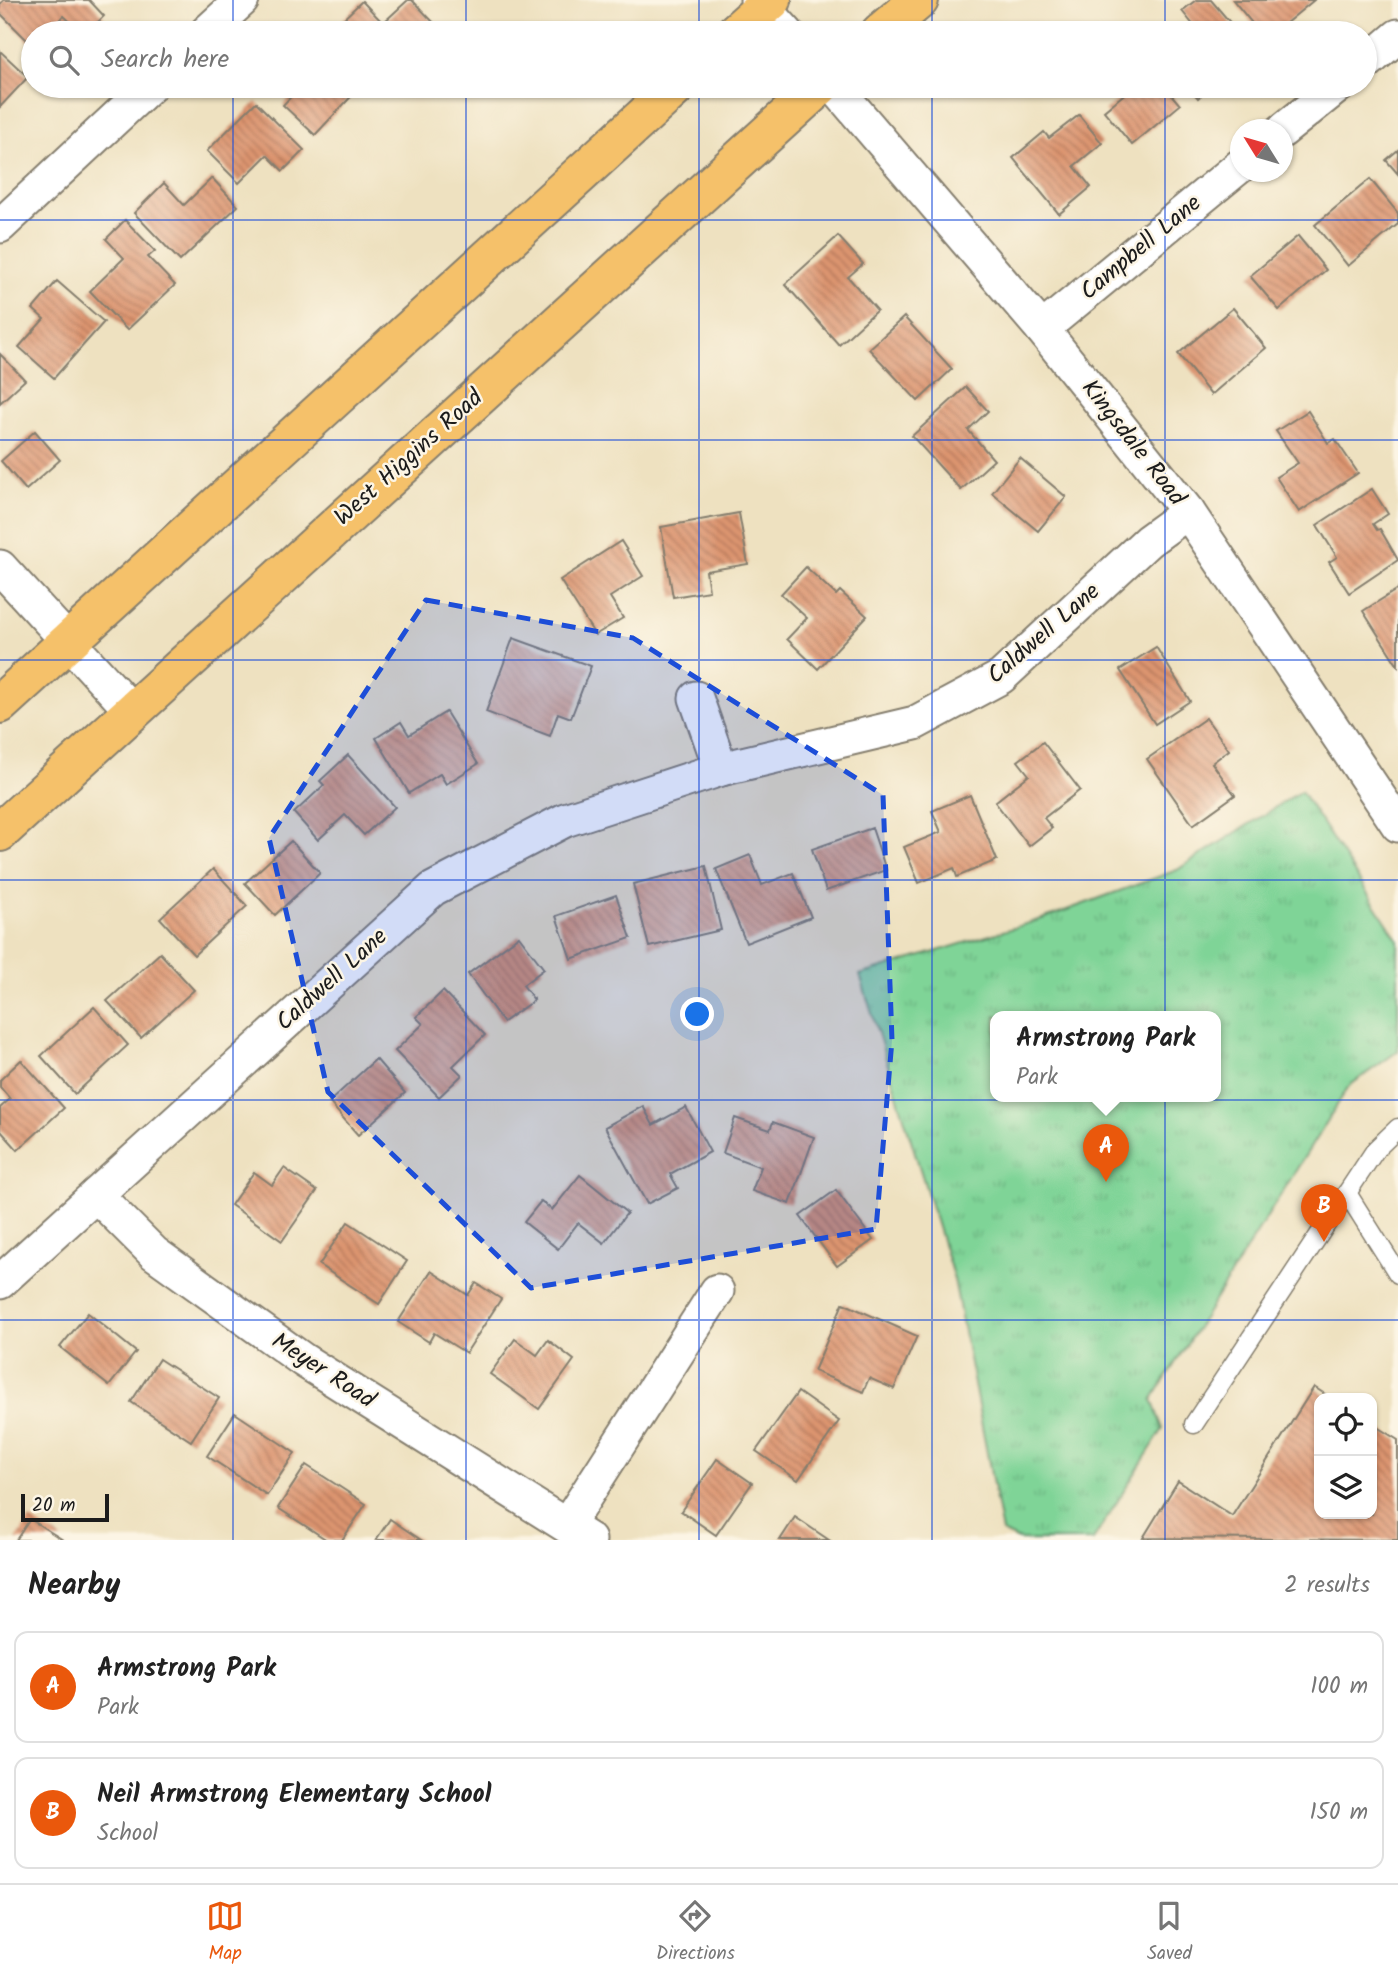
<!DOCTYPE html>
<html lang="en">
<head>
<meta charset="utf-8">
<style>
  body { margin:0; font-family:Kalam,sans-serif; background:#f2f2f2; color:#222 }
  .controls { position:absolute; right:21px; bottom:21px; display:grid; overflow:hidden; border-radius:14px; box-shadow:0 2px 5px #0004 }
  .controls button { width:63px; height:63px; display:grid; place-items:center; padding:0; border:0; border-bottom:2px solid #e0e0e0; background:#fff; color:#222; font:35px sans-serif }
  .compass { position:absolute; left:1230px; top:119px; width:63px; height:63px; border-radius:50%; background:#fff; box-shadow:0 2px 5px #0004; rotate:307deg }
  .scale { position:absolute; left:21px; bottom:18px; width:88px; box-sizing:border-box; padding-left:7px; border:4px solid #1c1c1c; border-top:0; font-size:19px; line-height:24px; white-space:nowrap; color:#1c1c1c; -webkit-text-stroke:5px #fcf5e5; paint-order:stroke }
  .you { position:absolute; left:698px; top:1015px; width:24px; height:24px; margin:-18px; border:5px solid #fff; border-radius:50%; background:#1a73e8; box-shadow:0 0 0 10px #1a73e833 }
  .badge { display:grid; place-items:center; width:46px; height:46px; border-radius:50%; background:#ea580c; color:#fff; font-size:23px; font-weight:700 }
  .pin { position:absolute; translate:-50% -58px; filter:drop-shadow(0 2px 4px #0008) }
  .pin::after { content:''; position:absolute; top:37px; width:24px; height:21px; background:inherit; clip-path:polygon(0 0,100% 0,50% 100%) }
  .popup { position:absolute; left:990px; top:1011px; width:231px; height:91px; box-sizing:border-box; display:grid; place-content:center; border-radius:14px; background:#fff; filter:drop-shadow(0 2px 5px #0005); font-size:23px; white-space:nowrap; color:#767676 }
  .popup b { font-size:26px; color:#222 }
  .popup::after { content:''; position:absolute; left:50%; top:100%; margin-left:-14px; border:14px solid transparent; border-top-color:#fff }
  .list { margin:0; padding:0; list-style:none }
  h2 { display:flex; justify-content:space-between; align-items:center; height:91px; margin:0; padding:0 28px; font-size:30px }
  h2 small { font-size:23px; font-weight:400; color:#767676 }
  .list li { display:grid; grid-template-columns:46px 1fr auto; gap:21px; align-items:center; box-sizing:border-box; height:112px; margin:0 14px 14px; padding:0 14px; border:2px solid #e0e0e0; border-radius:14px }
  .list b { display:block; font-size:26px; white-space:nowrap }
  .list p { margin:0; font-size:23px; white-space:nowrap; color:#767676 }
  .list em { font-size:23px; font-style:normal; color:#767676 }
  .icon { flex:none; width:38px; height:38px; fill:none; stroke:currentColor; stroke-width:2; stroke-linecap:round; stroke-linejoin:round }
  .map { position:relative; flex:none; width:1398px; height:1540px; overflow:hidden }
  .search { position:absolute; background:#fff; box-shadow:0 2px 5px #0004; left:21px; right:21px; top:21px; height:77px; display:flex; align-items:center; gap:18px; box-sizing:border-box; padding:0 24px; border-radius:38px; color:#767676; font-size:26px }
  .sheet { height:343px; background:#fff }
  nav { display:flex; justify-content:space-around; align-items:center; box-sizing:border-box; height:98px; border-top:2px solid #e0e0e0; background:#fff; font-size:19px; color:#767676 }
  nav a { display:grid; justify-items:center; gap:4px }
  nav .on { color:#ea580c }
  .map>svg:first-child { display:block }
  .park { fill:url(#park-tufts); stroke:#4e785a; stroke-width:2; fill-rule:evenodd }
  .building { fill:url(#building-back-hatch) }
  .lines { fill:none; stroke-linecap:round; stroke-linejoin:round }
  .lane-casing { stroke:#857e6e; stroke-width:21 }
  .street-casing { stroke:#857e6e; stroke-width:37 }
  .primary-casing { stroke:#857e6e; stroke-width:42 }
  .lane { stroke:#fff; stroke-width:18 }
  .street { stroke:#fff; stroke-width:33 }
  .primary { stroke:#f5c16b; stroke-width:38 }
  .marked { fill:#1d4ed8; fill-opacity:0.2; stroke:#1d4ed8; stroke-width:5; stroke-dasharray:14 9; stroke-linejoin:round }
  .grid { fill:none; stroke:#1d4ed8; stroke-width:2; stroke-opacity:0.55 }
  .labels { text-anchor:middle; dominant-baseline:central; stroke-width:5; stroke-linejoin:round; paint-order:stroke }
  .street-label { font-size:24px; fill:#1c1c1c; stroke:#fcf5e5 }
</style>
</head>
<body>
<div class="map">
<svg width="1398" height="1540" viewBox="0 0 1398 1540">
  <defs>
    <pattern id="park-tufts" width="24" height="20" patternUnits="userSpaceOnUse" patternTransform="scale(1.75)"><rect width="24" height="20" fill="#7fd497"/><path d="M3 7l-1-3M5 7V3M7 7l1-3M15 17l-1-3M17 17v-4M19 17l1-3" fill="none" stroke="#6db582"/></pattern>
    <pattern id="building-back-hatch" width="6" height="6" patternUnits="userSpaceOnUse" patternTransform="scale(1.75)"><rect width="6" height="6" fill="#dc946f"/><path d="M-1 5l2 2M0 0l6 6M5-1l2 2" fill="none" stroke="#b2785a"/></pattern>
  </defs>
  <rect width="100%" height="100%" fill="#fcf5e5"/>
  <filter id="ink" filterUnits="userSpaceOnUse"><feTurbulence type="fractalNoise" baseFrequency=".0143" numOctaves="2"/><feDisplacementMap in="SourceGraphic" scale="14" xChannelSelector="R" yChannelSelector="G"/><feConvolveMatrix kernelMatrix="1 2 1 2 8 2 1 2 1" color-interpolation-filters="sRGB"/></filter>
  <filter id="wash" filterUnits="userSpaceOnUse"><feTurbulence type="fractalNoise" baseFrequency=".00686" numOctaves="4" result="noise"/><feDisplacementMap in="SourceGraphic" scale="28" xChannelSelector="R" yChannelSelector="G"/><feGaussianBlur stdDeviation="1.57" result="paint"/><feColorMatrix in="noise" values="0 0 0 0 0 0 0 0 0 0 0 0 0 0 0 0 0 1.4 0 .05"/><feComposite in="paint" operator="in"/></filter>
  <g filter="url(#wash)">
    <rect width="100%" height="100%" fill="#eee1c0"/>
    <!-- park -->
    <path class="park" d="M1301,791L1398,940V1051L1349,1086L1152,1400L1163,1429L1093,1540H1019L1002,1532L954,1279L860,975L1045,918L1177,870ZM996,1016H1216V1096H996Z"/>
    <g id="blocks">
      <!-- building -->
      <g class="building">
        <path d="M4,0H89L104,16L87,33H82L64,16L47,33H33V46L0,13V4Z"/>
        <path d="M408,0H412L436,25L426,33H337L333,29L362,1L383,23Z"/>
        <path d="M1196,0H1211L1239,33H1179L1194,26L1182,11Z"/>
        <path d="M1233,0H1314L1274,33H1260Z"/>
        <path d="M0,51L28,77L0,107Z"/>
        <path d="M301,86H361L315,135L283,105Z"/>
        <path d="M1134,86H1164L1180,105L1132,145L1104,111Z"/>
        <path d="M1188,86H1212L1198,98Z"/>
        <path d="M256,102L304,150L283,171L267,155L239,183L207,151Z"/>
        <path d="M1079,115L1102,143L1074,166L1091,187L1059,214L1013,158L1044,132L1049,138Z"/>
        <path d="M1398,150V174L1386,160Z"/>
        <path d="M212,178L238,206L180,261L134,213L164,183L184,205Z"/>
        <path d="M1370,179L1398,213V224L1348,266L1315,225Z"/>
        <path d="M125,220L155,251L148,257L175,285L127,330L90,291L124,258L106,239Z"/>
        <path d="M838,236L863,264L848,277L877,310L839,345L785,284Z"/>
        <path d="M1298,236L1326,270L1279,310L1250,276Z"/>
        <path d="M57,281L104,322L54,378L19,347L44,319L33,309Z"/>
        <path d="M1233,308L1266,348L1211,395L1178,354Z"/>
        <path d="M904,317L952,369L918,401L869,349Z"/>
        <path d="M0,354L25,380L0,403Z"/>
        <path d="M966,387L988,411L968,430L994,460L961,490L912,436Z"/>
        <path d="M1308,411L1328,443L1335,439L1358,473L1299,512L1276,477L1298,463L1276,431Z"/>
        <path d="M35,431L60,460L26,490L1,461Z"/>
        <path d="M1020,458L1066,497L1038,531L992,493Z"/>
        <path d="M1372,489L1388,514L1373,524L1377,530L1380,529L1398,560L1349,593L1329,562L1337,557L1317,525Z"/>
        <path d="M739,513L748,564L706,571L709,591L673,597L661,527Z"/>
        <path d="M621,541L643,576L610,597L623,618L595,635L560,580Z"/>
        <path d="M806,567L836,595L840,591L867,616L818,669L787,639L807,618L781,594Z"/>
        <path d="M1398,589V666L1363,611Z"/>
        <path d="M513,638L591,666L571,718L558,713L550,736L486,712Z"/>
        <path d="M1156,647L1190,701L1155,724L1120,670Z"/>
        <path d="M446,712L478,764L446,784L440,774L409,793L376,738L401,722L409,735Z"/>
        <path d="M1206,718L1229,750L1212,763L1235,795L1193,825L1147,759Z"/>
        <path d="M1043,742L1080,790L1044,818L1052,828L1029,846L995,802L1029,775L1018,761Z"/>
        <path d="M348,755L395,807L364,835L345,815L318,840L294,813L324,785L320,781Z"/>
        <path d="M970,795L997,860L957,877L954,868L919,883L904,847L941,832L932,811Z"/>
        <path d="M872,828L886,870L826,891L812,849Z"/>
        <path d="M291,841L320,873L275,915L245,883Z"/>
        <path d="M750,855L762,885L793,873L811,917L746,943L716,869Z"/>
        <path d="M706,866L721,930L649,947L633,884Z"/>
        <path d="M213,869L247,906L194,955L160,918Z"/>
        <path d="M616,895L631,938L571,959L556,916Z"/>
        <path d="M519,936L544,969L523,985L534,1000L503,1022L468,974Z"/>
        <path d="M160,953L194,990L141,1038L107,1001Z"/>
        <path d="M443,991L485,1035L453,1066L462,1075L439,1097L395,1051L423,1024L416,1017Z"/>
        <path d="M94,1007L128,1045L75,1094L41,1056Z"/>
        <path d="M376,1059L405,1093L358,1135L329,1102Z"/>
        <path d="M21,1060L64,1108L18,1150L0,1130V1108L10,1099L0,1087V1080Z"/>
        <path d="M643,1106L653,1125L686,1107L710,1152L670,1174L678,1188L647,1204L605,1127Z"/>
        <path d="M735,1118L770,1130L773,1122L814,1137L790,1204L752,1191L761,1167L723,1153Z"/>
        <path d="M284,1168L317,1191L282,1241L231,1205L254,1172L272,1185Z"/>
        <path d="M580,1175L627,1213L604,1243L578,1223L558,1249L524,1222L541,1201L552,1210Z"/>
        <path d="M836,1190L873,1240L837,1266L800,1216Z"/>
        <path d="M348,1222L407,1261L379,1304L319,1265Z"/>
        <path d="M431,1271L468,1295L476,1283L501,1299L466,1353L434,1333L429,1342L398,1322Z"/>
        <path d="M843,1303L917,1336L894,1389L869,1378L863,1392L814,1371Z"/>
        <path d="M88,1313L136,1352L109,1386L60,1347Z"/>
        <path d="M515,1339L537,1355L548,1340L574,1360L539,1409L490,1374Z"/>
        <path d="M159,1359L219,1398L191,1441L131,1402Z"/>
        <path d="M1314,1387L1331,1398H1319V1514H1372V1424L1398,1440V1540L1143,1538L1178,1481L1232,1516Z"/>
        <path d="M798,1392L839,1421L798,1480L756,1451Z"/>
        <path d="M235,1413L295,1453L267,1495L207,1456Z"/>
        <path d="M717,1459L752,1483L716,1535L681,1511Z"/>
        <path d="M306,1465L366,1504L342,1540H327L278,1508Z"/>
        <path d="M795,1517L829,1540H780Z"/>
        <path d="M30,1519L63,1540H16Z"/>
        <path d="M390,1519L421,1540H376Z"/>
      </g>
    </g>
  </g>
  <g filter="url(#ink)">
    <use href="#blocks" fill-opacity="0" stroke="#857e6e" stroke-width="2"/>
    <g class="lines">
      <!-- lane casing -->
      <g class="lane-casing">
        <g id="lane">
          <path d="M1347,1193L1398,1274"/>
          <path d="M1194,1424L1376,1149L1398,1128"/>
        </g>
      </g>
      <!-- street casing -->
      <g class="street-casing">
        <g id="street">
          <path d="M757,0L787,33"/>
          <path d="M206,33L242,0"/>
          <path d="M1365,64L1398,36"/>
          <path d="M834,86L1042,329L1188,512L1398,825"/>
          <path d="M1282,131L1338,86"/>
          <path d="M0,226L150,86"/>
          <path d="M1042,329L1240,166"/>
          <path d="M0,567L131,710"/>
          <path d="M696,698L721,769"/>
          <path d="M96,1195L154,1253L303,1360L589,1540"/>
          <path d="M0,1282L433,889L565,820L721,769L915,723L1001,677L1148,541L1188,512"/>
          <path d="M567,1525L717,1291"/>
        </g>
      </g>
      <!-- primary casing -->
      <g class="primary-casing">
        <g id="primary">
          <path d="M735,33L772,0"/>
          <path d="M880,33L919,0"/>
          <path d="M0,704L677,86"/>
          <path d="M0,832L820,86"/>
        </g>
      </g>
      <!-- lane -->
      <use href="#lane" class="lane"/>
      <!-- street -->
      <use href="#street" class="street"/>
      <!-- primary -->
      <use href="#primary" class="primary"/>
    </g>
  </g>
  <!-- marked area -->
  <path class="marked" d="M426,600L633,638L883,795L892,1040L876,1229L531,1288L328,1092L269,838Z"/>
  <!-- grid -->
  <path class="grid" d="M233,0V33M466,0V33M699,0V33M932,0V33M1165,0V33M233,86V1540M466,86V1540M699,86V1540M932,86V1540M1165,86V1540M0,220H1398M0,440H1398M0,660H1398M0,880H1398M0,1100H1398M0,1320H1398"/>
  <g class="labels">
    <!-- street labels -->
    <g class="street-label">
      <text transform="translate(1141 248) rotate(-40)">Campbell Lane</text>
      <text transform="translate(1133 443) rotate(52)">Kingsdale Road</text>
      <text transform="translate(409 458) rotate(-42)">West Higgins Road</text>
      <text transform="translate(1044 634) rotate(-41)">Caldwell Lane</text>
      <text transform="translate(332 980) rotate(-42)">Caldwell Lane</text>
      <text transform="translate(323 1371) rotate(33)">Meyer Road</text>
    </g>
  </g>
</svg>
<div class="controls">
<button><svg class="icon" aria-label="locate" viewBox="0 0 24 24"><circle cx="12" cy="12" r="6"/><path d="M12 2v4M12 18v4M2 12h4M18 12h4"/></svg></button>
<button><svg class="icon" aria-label="layers" viewBox="0 0 24 24"><path d="M12 4l9 5-9 5-9-5zM3 14l9 5 9-5"/></svg></button>
</div>
<svg class="compass" viewBox="-18 -18 36 36"><path d="M0-13l5 13h-10z" fill="#e53935"/><path d="M0 13l5-13h-10z" fill="#767676"/></svg>
<div class="scale">20 m</div>
<div class="you"></div>
<div class="pin badge" style="left:1106px;top:1182px">A</div>
<div class="popup"><b>Armstrong Park</b>Park</div>
<div class="pin badge" style="left:1324px;top:1242px">B</div>
<div class="search"><svg class="icon" aria-label="search" viewBox="0 0 24 24"><circle cx="10" cy="10" r="6"/><path d="M15 15l6 6"/></svg>Search here</div>
</div>
<section class="sheet">
<h2>Nearby<small>2 results</small></h2>
<ul class="list">
<li><span class="badge">A</span><div><b>Armstrong Park</b><p>Park</p></div><em>100 m</em></li>
<li><span class="badge">B</span><div><b>Neil Armstrong Elementary School</b><p>School</p></div><em>150 m</em></li>
</ul>
</section>
<nav>
<a class="on"><svg class="icon" aria-label="map" viewBox="0 0 24 24"><path d="M3 6l6-2 6 2 6-2v14l-6 2-6-2-6 2zM9 4v14M15 6v14"/></svg>Map</a>
<a><svg class="icon" aria-label="directions" viewBox="0 0 24 24"><path d="M12 3l9 9-9 9-9-9zM9 14v-3h6M13 9l2 2-2 2"/></svg>Directions</a>
<a><svg class="icon" aria-label="saved" viewBox="0 0 24 24"><path d="M7 4h10v16l-5-4-5 4z"/></svg>Saved</a>
</nav>
</body>
</html>
